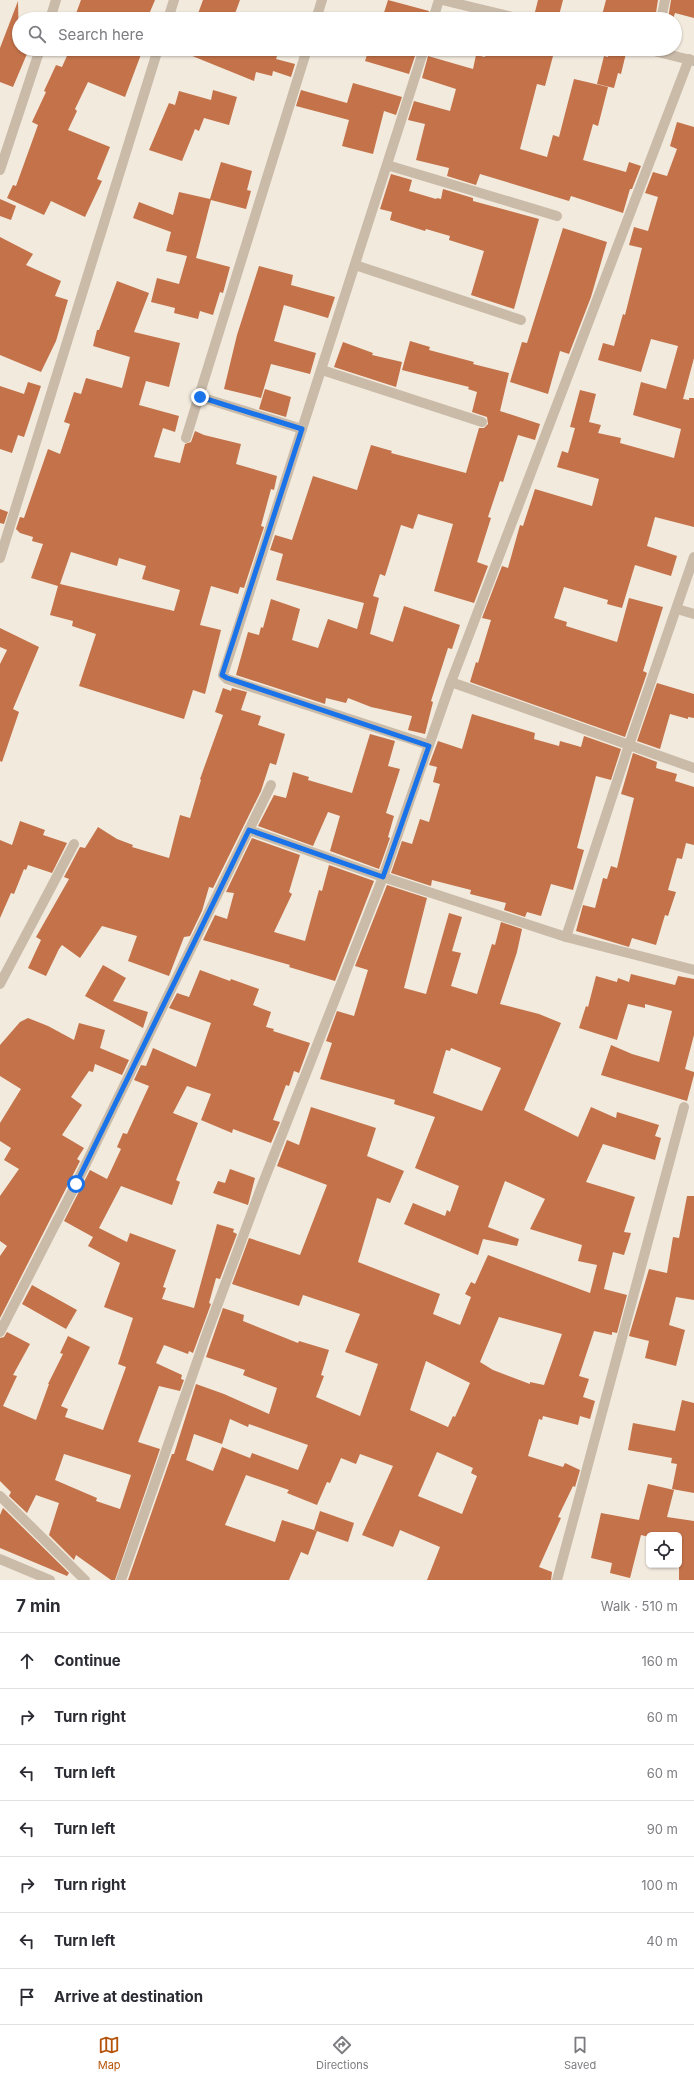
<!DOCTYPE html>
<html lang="en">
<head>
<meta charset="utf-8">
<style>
  body { margin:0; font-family:Inter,sans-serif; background:#f7f7f7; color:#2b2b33 }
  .controls { position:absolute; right:12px; bottom:12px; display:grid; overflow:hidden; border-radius:6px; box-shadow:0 1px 3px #0004 }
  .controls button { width:36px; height:36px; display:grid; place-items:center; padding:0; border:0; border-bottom:1px solid #e1e1e2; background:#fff; color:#2b2b33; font:20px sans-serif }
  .stop { position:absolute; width:12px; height:12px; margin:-9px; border:3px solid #1a73e8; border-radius:50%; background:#fff }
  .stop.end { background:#1a73e8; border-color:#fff; box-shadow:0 1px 4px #0008 }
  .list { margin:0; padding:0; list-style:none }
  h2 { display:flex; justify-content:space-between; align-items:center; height:52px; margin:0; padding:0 16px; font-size:17px }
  h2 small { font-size:13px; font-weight:400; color:#7c7c81 }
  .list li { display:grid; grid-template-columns:26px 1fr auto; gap:12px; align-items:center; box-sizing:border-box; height:56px; padding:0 16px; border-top:1px solid #e1e1e2 }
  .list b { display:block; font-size:15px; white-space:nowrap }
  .list em { font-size:13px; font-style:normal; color:#7c7c81 }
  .icon { flex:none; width:22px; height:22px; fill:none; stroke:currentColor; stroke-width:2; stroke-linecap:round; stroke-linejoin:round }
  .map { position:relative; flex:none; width:694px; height:1580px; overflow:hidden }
  .search { position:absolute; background:#fff; box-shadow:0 1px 3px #0004; left:12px; right:12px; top:12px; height:44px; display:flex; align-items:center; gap:10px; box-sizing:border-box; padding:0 14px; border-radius:22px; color:#7c7c81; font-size:15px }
  .sheet { height:444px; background:#fff }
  nav { display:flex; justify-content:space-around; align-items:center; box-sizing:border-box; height:56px; border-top:1px solid #e1e1e2; background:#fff; font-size:11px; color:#7c7c81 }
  nav a { display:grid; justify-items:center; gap:2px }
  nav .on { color:#b45309 }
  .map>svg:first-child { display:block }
  .building { fill:#c37249; fill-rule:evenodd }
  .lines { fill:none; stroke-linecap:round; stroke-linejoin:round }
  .minor { stroke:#cabba9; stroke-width:10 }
  .tertiary { stroke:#cabba9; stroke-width:10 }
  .route { stroke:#1a73e8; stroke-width:5 }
</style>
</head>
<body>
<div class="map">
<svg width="694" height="1580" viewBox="0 0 694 1580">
  <rect width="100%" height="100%" fill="#f2eadd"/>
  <!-- building -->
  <g class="building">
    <path d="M81,0H155L147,19H74Z"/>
    <path d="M203,0H240L233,19H196Z"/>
    <path d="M388,0L429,11L427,19H382Z"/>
    <path d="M538,0H563L558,19H546L534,16Z"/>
    <path d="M606,0H658L655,19H601Z"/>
    <path d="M671,0H694V18L675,13L673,19H668Z"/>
    <path d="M18,1L19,49H29L13,87L0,82V48Z"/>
    <path d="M70,49H143L125,97L88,82L75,109L77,111L68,130L110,147L97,179L102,181L85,217L51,201L44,215L7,198L13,185L16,186L38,125L32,122L46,92L44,91L56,65L62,67Z"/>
    <path d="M175,49H249L277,56L276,59L295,64L291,77L273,71L272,76L256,72L254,81Z"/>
    <path d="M369,49H413L412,52L416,53L409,74L365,61Z"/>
    <path d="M487,49H521L553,56L545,86L537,84L520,149L547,157L553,135L559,137L574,79L608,87L598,126L593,124L583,160L626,172L629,162L641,166L632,189H630L623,213L571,196L569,201L480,174L476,185L447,176L449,168L416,160L425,124L408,120L414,101L450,111L456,89L422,78L428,56L473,69L476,55L485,57Z"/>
    <path d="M609,49H627L621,74L618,73L614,88L597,84L604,56L608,57Z"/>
    <path d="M353,83L402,97L396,115L384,111L373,154L342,146L349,120L296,106L301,90L347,103Z"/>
    <path d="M213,90L237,97L229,125L204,118L199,131L195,129L182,161L149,150L169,103L175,105L179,91L211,100Z"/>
    <path d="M677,122L694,127V358L683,399L689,400V398H694V527L655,517L647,546L677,556L671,576L635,565L622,608L607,604L608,600L564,587L554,618L567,622L566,626L617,642L629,598L663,607L643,671L647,673L625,737L470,682L476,662L478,663L491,620L482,618L502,566L508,568L520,525L523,526L535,489L592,506L599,479L557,467L562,451L568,453L575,428L570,427L580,390L596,394L589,422L601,425L598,433L621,438L620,443L674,458L681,429L633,415L641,382L666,389L678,346L651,339L641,372L598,360L603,343L614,346L623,314L625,315L642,248L629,245L634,227L648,231L658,197L645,193L653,172L667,176L677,149L670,146Z"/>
    <path d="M221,162L252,171L247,190L251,191L246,209L211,200L196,258L230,267L223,293L220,292L213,315L200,311L198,319L174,313L175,308L151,302L157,278L179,284L187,256L166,251L171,232L133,218L139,202L173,215L179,192L210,199Z"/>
    <path d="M391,174L412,180L409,191L436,199L437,198L441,199L443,189L473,198V201L539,219L514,309L471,295L484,251L449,240L450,236L426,229L425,231L390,220L392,212L380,209Z"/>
    <path d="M0,199L16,206L11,220L0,216Z"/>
    <path d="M563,228L607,242L591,297L569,354L560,351L548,394L510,382L522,342L527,343Z"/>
    <path d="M0,237L33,254L26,265L61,281L55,296L68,300L56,341L41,372L0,355Z"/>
    <path d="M259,266L293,275L291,285L335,297L328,318L284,305L274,341L316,353L310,374L271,364L261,398L224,389L237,335Z"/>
    <path d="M117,281L149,293L134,332L180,343L169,387L146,381L139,405L179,416L175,432L163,428L154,457L180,463L185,444L191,442L195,431L204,435L241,444L236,464L277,476L274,490L271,489L261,526L264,527L244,588L240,587L238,594L211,586L200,625L221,630L205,694L193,690L184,719L79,686L96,634L72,626L73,621L50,615L58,586L31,578L43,544L32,541L33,537L20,533L16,529L20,517L24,518L48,449L60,454L70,424L64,422L74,392L81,394L86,378L122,388L130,357L93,346L97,330H99ZM71,552L117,566L119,558L146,566L142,579L180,590L174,611L60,584Z"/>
    <path d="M410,341L430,347L429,350L474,362L473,364L509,373L500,411L540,424L535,440L518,435L503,482L500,481L488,517L491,518L477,562L488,566L474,603L434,591L453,524L418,514L413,529L401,525L385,576L380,574L373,596L379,598L370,634L393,642L404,606L460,625L452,649L448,648L431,701L433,702L425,734L408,730L412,716L371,707L348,698L346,703L326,698L325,704L236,675L248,632L259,635L261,627L263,628L271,599L300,609L292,640L318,648L328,619L357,629L364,603L276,580L283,554L270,550L275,535L292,540L313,476L357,490L371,445L392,451L391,453L466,473L479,428H484L488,424L487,417L472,412L477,392L468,389L469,387L402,370Z"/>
    <path d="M343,342L373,353L372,355L402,362L396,387L334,367Z"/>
    <path d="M28,382L41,386L24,437L18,435L12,453L0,449V386L24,394Z"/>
    <path d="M265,389L291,397L286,417L259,409Z"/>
    <path d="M0,509L8,512L4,524L0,523Z"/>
    <path d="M0,628L39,647L13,709L19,712L2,762L0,761V664L7,650L0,647Z"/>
    <path d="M657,683L694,694V718L688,717V719L670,714L660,749L637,741Z"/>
    <path d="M223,688L231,691L232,688L247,692L241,710L261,716L258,725L285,734L276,765L270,763L261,791L213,888L209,887L202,911L190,936L184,937L169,976L128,961L137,936L102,926L80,958L62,945L59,949L46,976L28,968L41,940L36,937L69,879L64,877L80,847L85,848L98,827L117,839L133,845L132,847L169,858L180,815L190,818L201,780L200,779L223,715L215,712Z"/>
    <path d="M472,714L535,733L534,739L559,746L560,741L581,747L584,736L621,749L611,780L596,776L577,848L584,850L573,890L551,884L541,916L527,912L525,917L504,910L506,903L470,894L471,890L432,880L431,886L391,873L402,841L412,844L420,819L429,822L440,784L433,782L437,767L429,765L438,741L462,749Z"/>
    <path d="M370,734L395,741L388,766L400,769L386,813L394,816L388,837L390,838L379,869L330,851L340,816L328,812L313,846L258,826L274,795L286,798L293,772L309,777L308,780L352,793Z"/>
    <path d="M633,753L657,762L656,768L677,774L675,781L694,787V845L686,843L682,859L677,858L668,890L676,892L668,916L665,915L656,945L632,938L629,947L576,931L583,905L595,908L603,878L607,879L611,866L617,868L634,798L621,794Z"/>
    <path d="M20,821L45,830L43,835L67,843L52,873L28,865L26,870L24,869L14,894L11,893L0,918V840L12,845Z"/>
    <path d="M252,838L300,855L289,892L292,894L274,932L305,941L319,890L322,891L329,865L374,881L335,981L289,967L290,965L203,940L215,915L227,919L234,893L226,892Z"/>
    <path d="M387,885L427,898L404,988L426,994L449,913L462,917L452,951L461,953L451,986L477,994L492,944L495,945L501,922L522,929L517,952L500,1004L539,1014L561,1023L524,1110L578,1137L591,1107L616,1118L617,1112L659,1125L655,1136L661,1138L655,1160L603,1144L586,1182L635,1197L624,1232L631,1233L624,1255L613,1252L604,1289L627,1295L617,1333L612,1332V1335L594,1331L579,1376L589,1379L583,1397L595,1401L590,1419L580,1416L578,1425L543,1416L542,1420L539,1419L528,1456L563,1467L565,1463L580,1470L575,1487L573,1486L558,1517L561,1518L539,1567L552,1572L551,1580H427L440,1547L400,1530L393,1547L362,1535L393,1466L360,1454L356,1464L341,1458L330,1483L327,1482L317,1505L287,1493L289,1490L246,1475L225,1525L275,1542L282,1520L317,1531L308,1555L301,1552L289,1580H128L172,1454H174L196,1384L224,1394L269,1414L277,1388L243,1375L245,1370L206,1357L223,1308L244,1315L243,1321L298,1343L299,1341L329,1350L321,1375L324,1376L316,1397L360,1416L378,1364L345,1352L360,1314L303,1295L299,1306L232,1284L249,1238L300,1255L327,1185L277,1166L287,1140L299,1145L311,1107L376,1128L367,1156L404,1171L390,1203L377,1198L358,1262L440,1294L433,1314L460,1325L471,1297L465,1294L471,1282L475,1284L488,1255L590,1293L597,1265L578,1261L582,1245L530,1229L545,1199L505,1181L488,1227L519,1239L517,1246L483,1239L478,1255L404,1224L413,1203L445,1216L447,1210L450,1212L459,1186L415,1168L435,1117L394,1104L395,1100L320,1079L332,1043L326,1041L337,1011L354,1016L368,970L355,966ZM451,1048L501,1068L482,1111L433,1093L446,1050L450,1051ZM499,1317L562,1334L544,1385L530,1382V1384L493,1370L480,1362ZM426,1361L470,1383L455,1417L453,1416L448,1427L410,1410ZM230,1419L248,1427L249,1424L308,1445L298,1470L252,1453L250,1458L222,1447L213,1471L186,1460L194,1434L222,1444ZM437,1452L473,1468L471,1473L477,1476L462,1514L418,1496Z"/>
    <path d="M103,965L126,978L113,1001L148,1012L143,1028L85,996Z"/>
    <path d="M200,970L230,981L231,979L259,989L253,1005L271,1012L266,1027L274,1029L273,1031L310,1043L299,1073L294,1071L289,1086L286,1085L273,1120L280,1122L271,1143L233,1129L232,1133L201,1120L211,1094L187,1086L173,1113L198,1123L176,1180L180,1182L172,1205L121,1186L99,1228L127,1242L130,1233L176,1250L163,1287L166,1288L162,1299L194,1308L217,1224L234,1229L233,1232L237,1234L220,1279L216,1278L209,1303L211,1304L193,1353L189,1351L188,1354L164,1345L156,1363L182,1375L181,1379L184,1380L180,1391L159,1386L138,1442L160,1449L115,1580H111L76,1555L74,1560L49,1535L59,1503L36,1495L27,1513L9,1496L11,1492L0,1481V1338L4,1337L7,1332L30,1344L13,1375L17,1376L3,1406L36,1420L49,1384H48L63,1354L60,1353L68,1336L90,1347L61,1406L68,1409L65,1417L103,1430L126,1367L118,1364L133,1318L104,1307L120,1263L88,1246L93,1237L64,1221L90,1170L107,1179L121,1149L117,1147L123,1133L127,1134L149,1086L134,1080L141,1065L146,1066L153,1048L196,1067L211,1023L169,1008L177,993L189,997ZM64,1454L131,1475L120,1509L96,1501L97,1498L55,1480Z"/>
    <path d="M631,974L675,985L678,976L694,979V1035L685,1069L694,1072V1075L687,1101L601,1075L611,1045L632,1054L659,1062L672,1011L645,1004V1008L628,1004L617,1040L579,1028L586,1006L588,1007L596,976L617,982L618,978L629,982Z"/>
    <path d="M28,1018L48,1026L74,1040L79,1023L105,1030L100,1048L129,1060L122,1075L95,1064L93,1072L89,1071L71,1097L82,1105L62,1135L84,1148L77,1159L80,1161L0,1318V1256L7,1246L0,1241V1196L19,1169L4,1160L11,1148L0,1141V1123L21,1089L0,1076V1045L20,1022Z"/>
    <path d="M230,1169L255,1178L248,1205L213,1193L218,1181L225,1183Z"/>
    <path d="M687,1196H694V1300L676,1297L669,1325L685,1330L676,1366L645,1358L649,1341L629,1336L649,1269L667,1273L673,1237L679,1238Z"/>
    <path d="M32,1285L77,1310L66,1329L22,1304Z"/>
    <path d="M682,1400L694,1403V1493L672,1489L677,1464L671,1463L672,1458L628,1450L633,1423L675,1431Z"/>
    <path d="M648,1484L674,1490L667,1517L694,1521V1580H679V1535H649V1537L641,1535L630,1578L610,1573L612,1563L591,1558L601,1513L639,1520Z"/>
    <path d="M3,1508L69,1573L67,1576L0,1548V1515Z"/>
    <path d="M320,1511L354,1523L348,1542L314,1530Z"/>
  </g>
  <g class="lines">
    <!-- minor -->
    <g class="minor">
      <path d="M442,0L521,19"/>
      <path d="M50,19L56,0"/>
      <path d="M168,19L174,0"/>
      <path d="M316,19L322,0"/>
      <path d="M433,19L439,0"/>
      <path d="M661,19L665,0"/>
      <path d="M424,49L223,675L227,679L429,745"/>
      <path d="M646,49L694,61"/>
      <path d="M387,165L557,216"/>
      <path d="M0,170L40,49"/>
      <path d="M355,265L521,320"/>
      <path d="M322,370L482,422"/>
      <path d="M200,397L302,429"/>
      <path d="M186,438L307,49"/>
      <path d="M0,558L158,49"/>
      <path d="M677,609L694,614"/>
      <path d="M451,682L694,768"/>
      <path d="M249,830L383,877L566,937L694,970"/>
      <path d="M566,937L629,745L694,557"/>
      <path d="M0,984L74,844"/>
      <path d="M0,1332L76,1184L271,785"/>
      <path d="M0,1496L85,1580"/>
      <path d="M121,1580L207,1333L261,1188L383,877L451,682L689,59"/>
      <path d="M557,1580L684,1107"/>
    </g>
    <!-- tertiary -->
    <path class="tertiary" d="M0,1559L50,1580"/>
  </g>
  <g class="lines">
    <!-- route -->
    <path class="route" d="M76,1184L249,830L383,877L429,746L227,678L222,675L302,429L200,397"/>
  </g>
</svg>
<div class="controls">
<button><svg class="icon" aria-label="locate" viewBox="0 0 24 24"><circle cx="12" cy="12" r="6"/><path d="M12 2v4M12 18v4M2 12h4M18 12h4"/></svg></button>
</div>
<div class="stop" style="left:76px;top:1184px"></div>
<div class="stop end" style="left:200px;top:397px"></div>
<div class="search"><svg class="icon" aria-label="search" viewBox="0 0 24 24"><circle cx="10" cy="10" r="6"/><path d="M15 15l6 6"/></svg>Search here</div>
</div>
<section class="sheet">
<h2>7 min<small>Walk · 510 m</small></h2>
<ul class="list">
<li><svg class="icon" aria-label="ahead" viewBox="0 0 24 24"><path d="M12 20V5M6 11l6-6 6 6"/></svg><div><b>Continue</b></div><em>160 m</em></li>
<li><svg class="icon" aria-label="right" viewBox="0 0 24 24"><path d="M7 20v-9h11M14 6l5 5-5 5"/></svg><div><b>Turn right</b></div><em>60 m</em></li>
<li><svg class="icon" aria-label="left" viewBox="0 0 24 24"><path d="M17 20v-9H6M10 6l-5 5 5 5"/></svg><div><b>Turn left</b></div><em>60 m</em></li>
<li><svg class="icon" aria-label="left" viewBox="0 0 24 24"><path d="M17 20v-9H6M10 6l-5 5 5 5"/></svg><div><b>Turn left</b></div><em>90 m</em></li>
<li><svg class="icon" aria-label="right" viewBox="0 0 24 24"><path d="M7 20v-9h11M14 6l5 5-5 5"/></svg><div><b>Turn right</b></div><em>100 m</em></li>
<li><svg class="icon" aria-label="left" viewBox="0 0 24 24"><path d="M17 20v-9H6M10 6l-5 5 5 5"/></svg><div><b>Turn left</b></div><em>40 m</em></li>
<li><svg class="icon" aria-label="arrive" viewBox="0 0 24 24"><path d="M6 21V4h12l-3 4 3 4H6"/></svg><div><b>Arrive at destination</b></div></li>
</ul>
</section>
<nav>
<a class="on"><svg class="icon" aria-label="map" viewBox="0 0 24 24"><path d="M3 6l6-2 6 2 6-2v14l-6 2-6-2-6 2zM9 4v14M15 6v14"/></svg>Map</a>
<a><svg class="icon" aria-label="directions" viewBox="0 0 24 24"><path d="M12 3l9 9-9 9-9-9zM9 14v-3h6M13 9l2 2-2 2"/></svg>Directions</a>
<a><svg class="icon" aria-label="saved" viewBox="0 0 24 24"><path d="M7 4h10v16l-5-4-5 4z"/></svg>Saved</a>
</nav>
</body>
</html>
